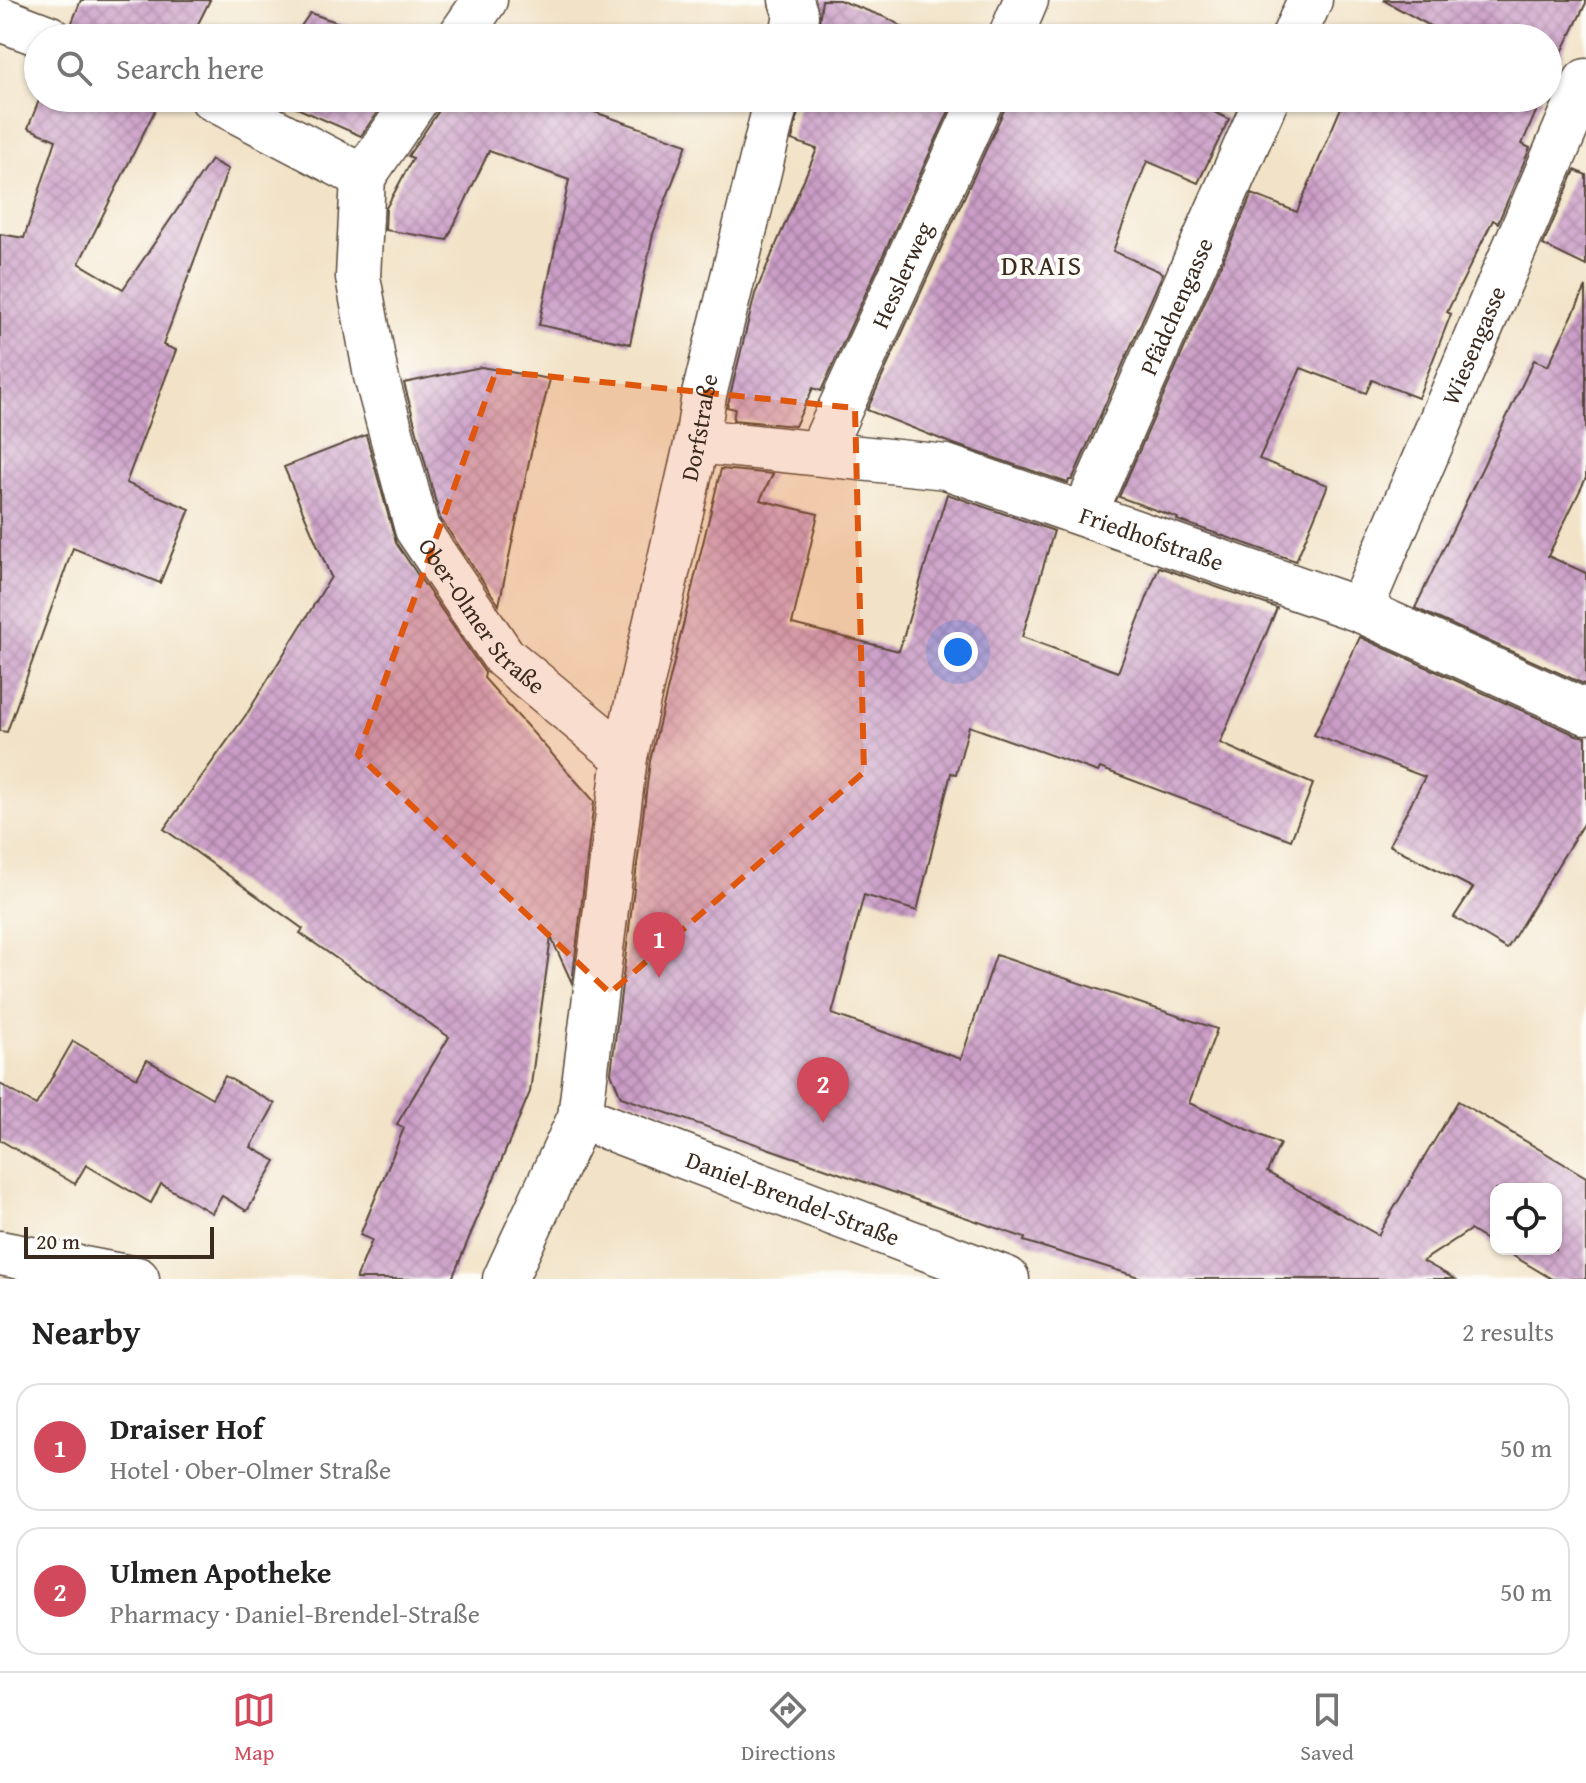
<!DOCTYPE html>
<html lang="en">
<head>
<meta charset="utf-8">
<style>
  body { margin:0; font-family:"Gentium Book Plus",serif; background:#f6f6f6; color:#222 }
  .controls { position:absolute; right:24px; bottom:24px; display:grid; overflow:hidden; border-radius:16px; box-shadow:0 2px 6px #0004 }
  .controls button { width:72px; height:72px; display:grid; place-items:center; padding:0; border:0; border-bottom:2px solid #e0e0e0; background:#fff; color:#222; font:40px sans-serif }
  .scale { position:absolute; left:24px; bottom:20px; width:190px; box-sizing:border-box; padding-left:8px; border:4px solid #3b2a1e; border-top:0; font-size:22px; line-height:28px; white-space:nowrap; color:#3b2a1e; -webkit-text-stroke:6px #fdfcf7; paint-order:stroke }
  .you { position:absolute; left:958px; top:652px; width:28px; height:28px; margin:-20px; border:6px solid #fff; border-radius:50%; background:#1a73e8; box-shadow:0 0 0 12px #1a73e833 }
  .badge { display:grid; place-items:center; width:52px; height:52px; border-radius:50%; background:#d1495b; color:#fff; font-size:26px; font-weight:700 }
  .pin { position:absolute; translate:-50% -66px; filter:drop-shadow(0 2px 4px #0008) }
  .pin::after { content:''; position:absolute; top:42px; width:28px; height:24px; background:inherit; clip-path:polygon(0 0,100% 0,50% 100%) }
  .list { margin:0; padding:0; list-style:none }
  h2 { display:flex; justify-content:space-between; align-items:center; height:104px; margin:0; padding:0 32px; font-size:34px }
  h2 small { font-size:26px; font-weight:400; color:#767676 }
  .list li { display:grid; grid-template-columns:52px 1fr auto; gap:24px; align-items:center; box-sizing:border-box; height:128px; margin:0 16px 16px; padding:0 16px; border:2px solid #e0e0e0; border-radius:24px }
  .list b { display:block; font-size:30px; white-space:nowrap }
  .list p { margin:0; font-size:26px; white-space:nowrap; color:#767676 }
  .list em { font-size:26px; font-style:normal; color:#767676 }
  .icon { flex:none; width:44px; height:44px; fill:none; stroke:currentColor; stroke-width:2; stroke-linecap:round; stroke-linejoin:round }
  .map { position:relative; flex:none; width:1586px; height:1279px; overflow:hidden }
  .search { position:absolute; background:#fff; box-shadow:0 2px 6px #0004; left:24px; right:24px; top:24px; height:88px; display:flex; align-items:center; gap:20px; box-sizing:border-box; padding:0 28px; border-radius:44px; color:#767676; font-size:30px }
  .sheet { height:392px; background:#fff }
  nav { display:flex; justify-content:space-around; align-items:center; box-sizing:border-box; height:112px; border-top:2px solid #e0e0e0; background:#fff; font-size:22px; color:#767676 }
  nav a { display:grid; justify-items:center; gap:4px }
  nav .on { color:#d1495b }
  .map>svg:first-child { display:block }
  .building { fill:url(#building-cross-hatch) }
  .lines { fill:none; stroke-linecap:round; stroke-linejoin:round }
  .minor-casing { stroke:#564638; stroke-width:47 }
  .minor { stroke:#fff; stroke-width:44 }
  .marked { fill:#df570d; fill-opacity:0.2; stroke:#df570d; stroke-width:6; stroke-dasharray:16 10; stroke-linejoin:round }
  .labels { text-anchor:middle; dominant-baseline:central; stroke-width:8; stroke-linejoin:round; paint-order:stroke }
  .street-label { font-size:24px; fill:#3b2a1e; stroke:#fdfcf7 }
  .quarter-label { font-size:28px; letter-spacing:2px; fill:#3b2a1e; stroke:#fdfcf7 }
</style>
</head>
<body>
<div class="map">
<svg width="1586" height="1279" viewBox="0 0 1586 1279">
  <defs>
    <pattern id="building-cross-hatch" width="8" height="8" patternUnits="userSpaceOnUse" patternTransform="scale(2)"><rect width="8" height="8" fill="#cb9dc7"/><path d="M0 0l8 8M0 8l8-8" fill="none" stroke="#a680a1"/></pattern>
  </defs>
  <rect width="100%" height="100%" fill="#fdfcf7"/>
  <filter id="ink" filterUnits="userSpaceOnUse"><feTurbulence type="fractalNoise" baseFrequency=".0125" numOctaves="2"/><feDisplacementMap in="SourceGraphic" scale="16" xChannelSelector="R" yChannelSelector="G"/><feConvolveMatrix kernelMatrix="1 2 1 2 8 2 1 2 1" color-interpolation-filters="sRGB"/></filter>
  <filter id="wash" filterUnits="userSpaceOnUse"><feTurbulence type="fractalNoise" baseFrequency=".006" numOctaves="4" result="noise"/><feDisplacementMap in="SourceGraphic" scale="32" xChannelSelector="R" yChannelSelector="G"/><feGaussianBlur stdDeviation="1.8" result="paint"/><feColorMatrix in="noise" values="0 0 0 0 0 0 0 0 0 0 0 0 0 0 0 0 0 1.4 0 .05"/><feComposite in="paint" operator="in"/></filter>
  <g filter="url(#wash)">
    <rect width="100%" height="100%" fill="#f2e3c8"/>
    <g id="blocks">
      <!-- building -->
      <g class="building">
        <path d="M81,0H210L191,38H74L71,25Z"/>
        <path d="M822,0H839L887,18L922,38H817Z"/>
        <path d="M1383,0H1586V3L1548,81V38H1452Z"/>
        <path d="M310,13L383,38H293Z"/>
        <path d="M40,98H161L79,263L123,289L211,160L228,169L163,345L176,350L126,483L190,509L160,583L73,548L7,732L0,731V234L24,238L56,140L28,128Z"/>
        <path d="M274,98H387L361,136Z"/>
        <path d="M442,98H554L687,144L653,234L630,344L539,325L569,180L489,151L447,240L385,230L386,208L413,158L408,156L438,112Z"/>
        <path d="M801,98H955L821,391L813,388L795,426L733,420L735,409L727,407L729,400L755,294L817,149L792,140Z"/>
        <path d="M1007,98H1185L1229,119L1198,183L1147,161L1113,251L1163,273L1072,480H1069L1068,483L948,442L867,410L1005,108Z"/>
        <path d="M1345,98H1542L1522,144L1530,148L1498,223L1493,220L1447,312L1451,314L1418,398L1372,380L1366,393L1301,368L1259,459L1328,485L1296,561L1177,520L1178,518L1119,497L1252,194L1297,212Z"/>
        <path d="M1575,170L1586,175V266L1543,245Z"/>
        <path d="M1586,287V478L1548,556L1586,573V685L1415,608L1534,360L1548,366Z"/>
        <path d="M481,367L550,379L530,457L499,605L440,518L404,383Z"/>
        <path d="M366,435L396,543L485,673L484,678L594,801L572,983L551,937L530,1092L452,1279H356L372,1240L360,1235L404,1128L397,1124L449,1037L300,933L303,929L164,829L248,712L331,577L284,467Z"/>
        <path d="M721,469L773,474L760,500L818,514L792,624L899,651L947,494L1054,531L1022,637L1118,672L1159,567L1277,608L1220,743L1313,784L1291,840L1100,768L1098,772L969,726L956,774L951,773L917,911L864,895L832,1014L961,1059L996,955L1217,1029L1189,1103L1280,1144L1267,1172L1378,1235L1458,1101L1586,1177V1279H1552L1502,1249H1556V1189H1496V1246L1470,1230L1423,1261L1455,1279H1145L1024,1241L1025,1238L621,1097L611,1073L650,761Z"/>
        <path d="M1360,637L1576,735L1586,737V819L1507,949L1454,917L1473,888L1389,845L1425,777L1314,735Z"/>
        <path d="M73,1041L137,1078L147,1060L212,1098L225,1076L275,1104L251,1147L276,1161L247,1211L222,1196L212,1213L161,1184L151,1203L86,1165L75,1184L0,1140V1084L36,1105Z"/>
      </g>
    </g>
  </g>
  <g filter="url(#ink)">
    <use href="#blocks" fill-opacity="0" stroke="#564638" stroke-width="2"/>
    <g class="lines">
      <!-- minor casing -->
      <g class="minor-casing">
        <g id="minor">
          <path d="M0,19L50,38"/>
          <path d="M459,38L485,0"/>
          <path d="M791,38L796,16L791,0"/>
          <path d="M1010,38L1026,0"/>
          <path d="M1293,38L1310,0"/>
          <path d="M212,98L363,177"/>
          <path id="s1" d="M417,98L363,177L358,277L376,376L417,529L504,657L625,757L580,1117L505,1279"/>
          <path id="s2" d="M697,441L946,467L1360,610L1586,712"/>
          <path id="s3" d="M820,453L982,98"/>
          <path id="s4" d="M1085,513L1267,98"/>
          <path id="s5" d="M1360,610L1586,81"/>
          <path id="s6" d="M625,757L697,441L704,395L777,98"/>
          <path id="s7" d="M580,1117L1007,1279"/>
          <path d="M0,1253L137,1279"/>
        </g>
      </g>
      <!-- minor -->
      <use href="#minor" class="minor"/>
    </g>
  </g>
  <!-- marked area -->
  <path class="marked" d="M496,371L855,408L864,772L610,993L358,755Z"/>
  <g class="labels">
    <!-- street labels -->
    <g class="street-label">
      <text stroke="none"><textPath href="#s3" startOffset="196">Hesslerweg</textPath></text>
      <text stroke="none"><textPath href="#s4" startOffset="226">Pfädchengasse</textPath></text>
      <text stroke="none"><textPath href="#s5" startOffset="288">Wiesengasse</textPath></text>
      <text stroke="none"><textPath href="#s6" startOffset="338">Dorfstraße</textPath></text>
      <text stroke="none"><textPath href="#s2" startOffset="468">Friedhofstraße</textPath></text>
      <text stroke="none"><textPath href="#s1" startOffset="564">Ober-Olmer Straße</textPath></text>
      <text stroke="none"><textPath href="#s7" startOffset="228">Daniel-Brendel-Straße</textPath></text>
    </g>
    <!-- quarter labels -->
    <g class="quarter-label">
      <text x="1042" y="264">DRAIS</text>
    </g>
  </g>
</svg>
<div class="controls">
<button><svg class="icon" aria-label="locate" viewBox="0 0 24 24"><circle cx="12" cy="12" r="6"/><path d="M12 2v4M12 18v4M2 12h4M18 12h4"/></svg></button>
</div>
<div class="scale">20 m</div>
<div class="you"></div>
<div class="pin badge" style="left:659px;top:978px">1</div>
<div class="pin badge" style="left:823px;top:1123px">2</div>
<div class="search"><svg class="icon" aria-label="search" viewBox="0 0 24 24"><circle cx="10" cy="10" r="6"/><path d="M15 15l6 6"/></svg>Search here</div>
</div>
<section class="sheet">
<h2>Nearby<small>2 results</small></h2>
<ul class="list">
<li><span class="badge">1</span><div><b>Draiser Hof</b><p>Hotel · Ober-Olmer Straße</p></div><em>50 m</em></li>
<li><span class="badge">2</span><div><b>Ulmen Apotheke</b><p>Pharmacy · Daniel-Brendel-Straße</p></div><em>50 m</em></li>
</ul>
</section>
<nav>
<a class="on"><svg class="icon" aria-label="map" viewBox="0 0 24 24"><path d="M3 6l6-2 6 2 6-2v14l-6 2-6-2-6 2zM9 4v14M15 6v14"/></svg>Map</a>
<a><svg class="icon" aria-label="directions" viewBox="0 0 24 24"><path d="M12 3l9 9-9 9-9-9zM9 14v-3h6M13 9l2 2-2 2"/></svg>Directions</a>
<a><svg class="icon" aria-label="saved" viewBox="0 0 24 24"><path d="M7 4h10v16l-5-4-5 4z"/></svg>Saved</a>
</nav>
</body>
</html>
